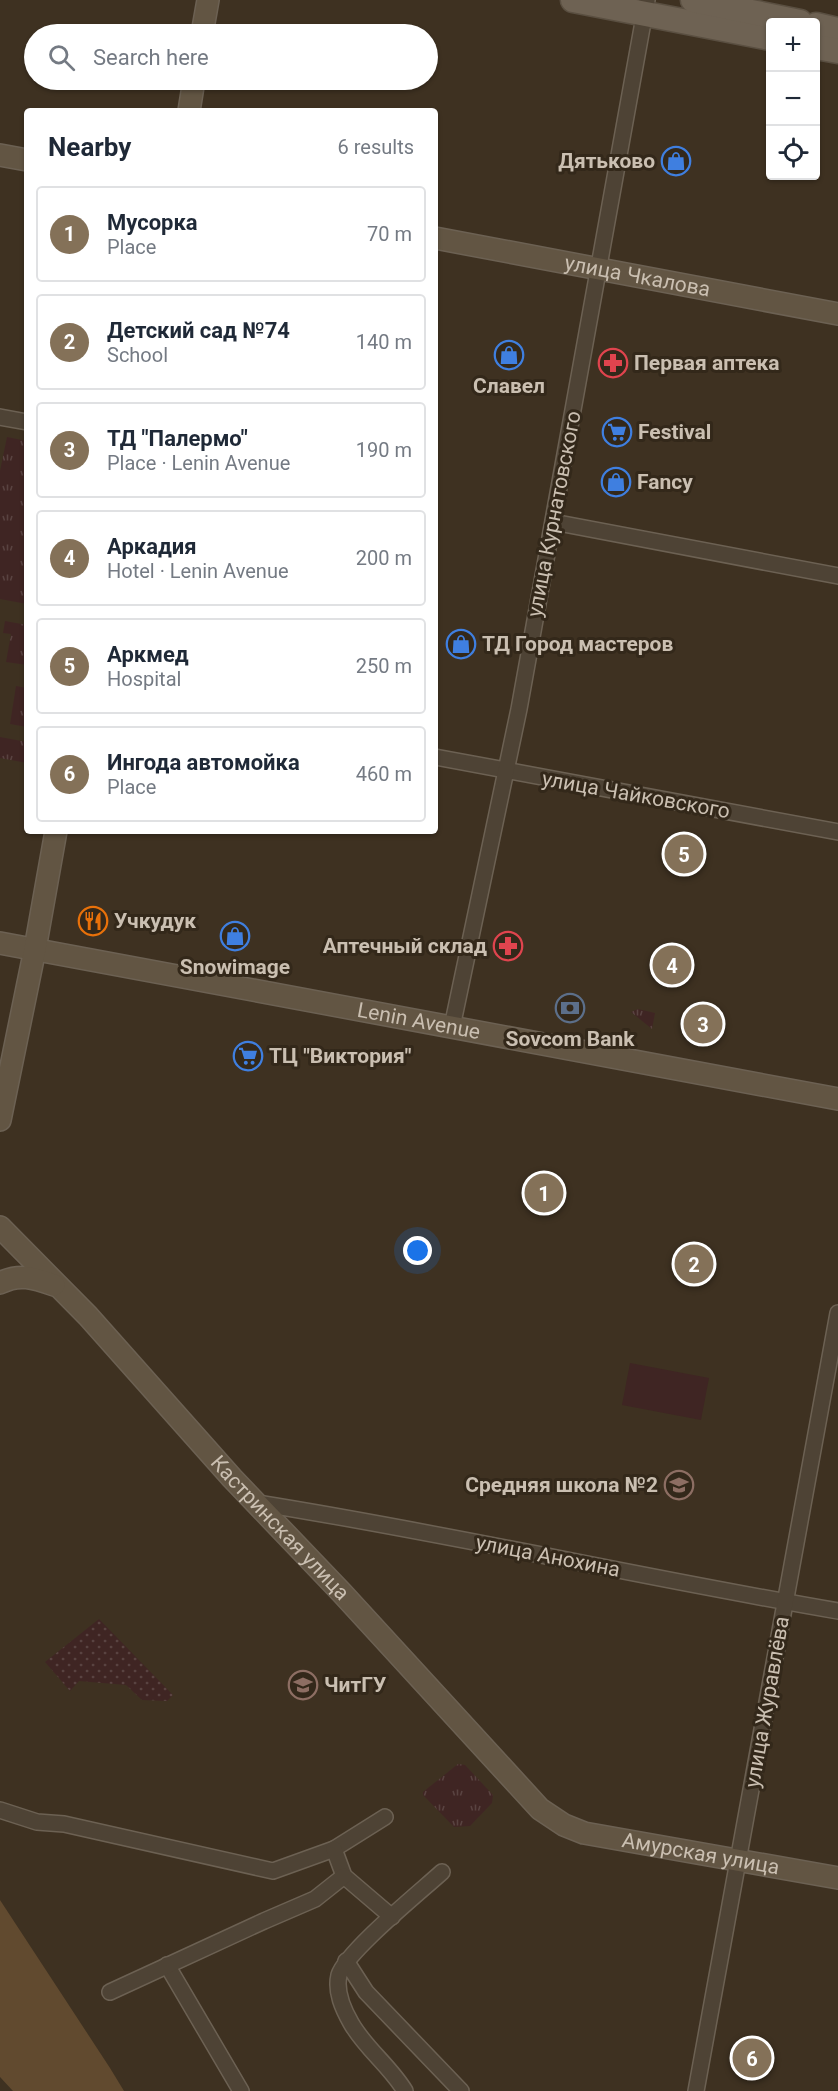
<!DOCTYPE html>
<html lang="en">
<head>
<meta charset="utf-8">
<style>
  body { margin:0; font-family:Roboto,sans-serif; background:#f6f6f7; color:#1f2937 }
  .controls { position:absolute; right:18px; top:18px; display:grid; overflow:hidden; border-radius:6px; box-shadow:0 2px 4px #0004 }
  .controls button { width:54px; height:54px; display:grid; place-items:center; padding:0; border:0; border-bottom:2px solid #e0e1e3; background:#fff; color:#1f2937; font:30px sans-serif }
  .you { position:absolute; left:418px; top:1251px; width:21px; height:21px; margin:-15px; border:4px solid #fff; border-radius:50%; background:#1a73e8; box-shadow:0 0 0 9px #1a73e833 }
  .badge { display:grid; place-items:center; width:39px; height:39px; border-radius:50%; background:#847158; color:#fff; font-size:20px; font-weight:700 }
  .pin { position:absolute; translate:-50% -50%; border:3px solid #fff; box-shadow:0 2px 6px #0006 }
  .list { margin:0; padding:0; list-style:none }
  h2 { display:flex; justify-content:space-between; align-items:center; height:78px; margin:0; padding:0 24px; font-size:26px }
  h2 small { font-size:20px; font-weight:400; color:#747a83 }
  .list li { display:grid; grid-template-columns:39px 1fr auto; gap:18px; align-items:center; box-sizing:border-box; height:96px; margin:0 12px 12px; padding:0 12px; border:2px solid #e0e1e3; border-radius:6px }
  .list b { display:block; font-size:22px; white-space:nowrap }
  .list p { margin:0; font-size:20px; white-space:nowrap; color:#747a83 }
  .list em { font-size:20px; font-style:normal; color:#747a83 }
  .icon { flex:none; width:33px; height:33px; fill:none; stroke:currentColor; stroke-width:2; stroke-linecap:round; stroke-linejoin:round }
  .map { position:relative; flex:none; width:838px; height:2091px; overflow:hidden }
  .search { position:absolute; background:#fff; box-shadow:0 2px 4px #0004; left:24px; top:24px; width:414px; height:66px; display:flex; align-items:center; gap:15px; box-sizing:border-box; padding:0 21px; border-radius:33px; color:#747a83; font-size:22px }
  .panel { position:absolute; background:#fff; box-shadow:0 2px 4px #0004; left:24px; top:108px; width:414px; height:726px; border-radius:6px }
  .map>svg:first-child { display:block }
  .grass { fill:url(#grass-tufts) }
  .park { fill:url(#park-dots) }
  .garden { fill:#3f2523 }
  .water { fill:#614a2f }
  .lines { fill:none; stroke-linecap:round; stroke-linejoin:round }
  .minor-casing { stroke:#6c6153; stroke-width:18 }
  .secondary-casing { stroke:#6c6153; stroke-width:24 }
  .primary-casing { stroke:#5a4f41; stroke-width:27 }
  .minor { stroke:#4e4335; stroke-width:15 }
  .secondary { stroke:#625543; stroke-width:21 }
  .primary { stroke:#6e6253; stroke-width:24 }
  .labels { text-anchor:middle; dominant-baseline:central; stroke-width:6; stroke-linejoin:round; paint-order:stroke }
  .poi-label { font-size:21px; font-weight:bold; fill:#cabfb1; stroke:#33281a; text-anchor:start }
  .street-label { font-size:21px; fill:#cabfb1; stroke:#33281a }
</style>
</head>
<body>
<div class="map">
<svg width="838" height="2091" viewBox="0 0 838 2091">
  <defs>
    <pattern id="grass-tufts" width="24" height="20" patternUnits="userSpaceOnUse" patternTransform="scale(1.5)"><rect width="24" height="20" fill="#3f2523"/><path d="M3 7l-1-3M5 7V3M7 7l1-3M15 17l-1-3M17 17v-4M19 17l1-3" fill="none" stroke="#594341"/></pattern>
    <pattern id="park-dots" width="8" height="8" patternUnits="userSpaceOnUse" patternTransform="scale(1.5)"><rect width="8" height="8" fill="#3f2523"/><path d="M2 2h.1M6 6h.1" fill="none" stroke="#594341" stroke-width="1.8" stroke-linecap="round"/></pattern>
  </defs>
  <rect width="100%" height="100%" fill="#3e3121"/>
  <!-- grass -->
  <g class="grass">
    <path d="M7,437L27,441V604L0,599V471Z"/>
    <path d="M5,621L27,625V665L6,662L11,634L3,633Z"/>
    <path d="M16,686L27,688V727L10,724Z"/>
    <path d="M0,737L27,742V763L0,758Z"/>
    <path d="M638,1009L655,1013L652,1029L631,1012Z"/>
    <path d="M458,1764L465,1765L493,1795L492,1803L470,1826L454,1827L423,1795V1792Z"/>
  </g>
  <!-- park -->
  <path class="park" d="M99,1619L173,1695L167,1701L142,1700L126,1685L79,1681L70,1691L45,1662Z"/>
  <!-- garden -->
  <path class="garden" d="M630,1363L709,1378L701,1420L622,1405Z"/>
  <!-- water -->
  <path class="water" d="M0,1900L110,2068L124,2091H13L0,2077Z"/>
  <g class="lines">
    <!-- minor casing -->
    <g class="minor-casing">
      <g id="minor">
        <path d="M0,417L27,422"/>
        <path d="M553,522L838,576"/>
        <path d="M435,757L838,832"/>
        <path d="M452,1027L519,709L647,0"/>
        <path d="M257,1503C452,1534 644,1578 838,1611"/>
        <path d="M0,1810L37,1822L64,1824L273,1871L334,1849L385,1817"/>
        <path d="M334,1849L344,1876L392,1917"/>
        <path d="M346,1961L366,1992L461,2091"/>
        <path d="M167,1965L241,2091"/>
        <path d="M110,1992L264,1921L315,1899L344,1876"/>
        <path d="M405,2091C390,2066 365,2048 351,2023C343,2009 335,1992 339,1975C346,1952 420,1892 442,1872"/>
        <path d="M696,2091L838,1313"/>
      </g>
    </g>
    <!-- secondary casing -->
    <g class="secondary-casing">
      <g id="secondary">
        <path d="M202,34L208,0"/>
        <path d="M189,111L194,80"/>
        <path d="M0,155L27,160"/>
        <path id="s1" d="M435,238L838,314"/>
        <path id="s2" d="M0,943L838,1099"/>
        <path d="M0,1120L35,949L56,831"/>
        <path id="s3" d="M0,1227L88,1316L232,1478L342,1593L540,1809L564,1825L584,1833L838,1878"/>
        <path d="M0,1283C19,1273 34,1278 54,1285"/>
      </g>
    </g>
    <!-- primary casing -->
    <g class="primary-casing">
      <g id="primary">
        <path d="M573,0L770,38"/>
        <path d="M693,0L800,22"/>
        <path d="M816,25L838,30"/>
        <path d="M816,47L838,51"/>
      </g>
    </g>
    <!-- minor -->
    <use href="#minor" class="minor"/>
    <!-- secondary -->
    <use href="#secondary" class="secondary"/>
    <!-- primary -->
    <use href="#primary" class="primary"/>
  </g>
  <!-- icons -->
  <defs>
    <g id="shop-ring" transform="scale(1.5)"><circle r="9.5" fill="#33281a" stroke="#3f7fe0" stroke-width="1.5"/><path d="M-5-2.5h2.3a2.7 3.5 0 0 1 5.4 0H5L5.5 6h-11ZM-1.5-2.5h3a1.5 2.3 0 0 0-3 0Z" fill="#3f7fe0"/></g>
    <g id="pharmacy-ring" transform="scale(1.5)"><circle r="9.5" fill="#33281a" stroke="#e0444e" stroke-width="1.5"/><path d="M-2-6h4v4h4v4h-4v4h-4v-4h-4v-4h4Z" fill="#e0444e"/></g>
    <g id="supermarket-ring" transform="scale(1.5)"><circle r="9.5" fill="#33281a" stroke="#3f7fe0" stroke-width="1.5"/><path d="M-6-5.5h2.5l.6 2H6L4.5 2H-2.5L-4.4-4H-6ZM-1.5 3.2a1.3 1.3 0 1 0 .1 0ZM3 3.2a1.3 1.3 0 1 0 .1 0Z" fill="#3f7fe0"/></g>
    <g id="restaurant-ring" transform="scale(1.5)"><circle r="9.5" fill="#33281a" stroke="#e8710a" stroke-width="1.5"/><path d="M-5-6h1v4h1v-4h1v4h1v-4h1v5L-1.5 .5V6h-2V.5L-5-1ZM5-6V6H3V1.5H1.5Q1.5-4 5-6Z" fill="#e8710a"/></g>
    <g id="bank-ring" transform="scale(1.5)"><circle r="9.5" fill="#33281a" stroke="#5c6f8a" stroke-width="1.5"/><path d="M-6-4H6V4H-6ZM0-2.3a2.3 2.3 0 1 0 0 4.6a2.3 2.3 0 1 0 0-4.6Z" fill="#5c6f8a"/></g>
    <g id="school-ring" transform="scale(1.5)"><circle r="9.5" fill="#33281a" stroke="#8d6e63" stroke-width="1.5"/><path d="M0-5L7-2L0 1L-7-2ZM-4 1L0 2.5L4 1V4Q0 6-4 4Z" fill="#8d6e63"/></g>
    <g id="university-ring" transform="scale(1.5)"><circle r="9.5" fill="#33281a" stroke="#8d6e63" stroke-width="1.5"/><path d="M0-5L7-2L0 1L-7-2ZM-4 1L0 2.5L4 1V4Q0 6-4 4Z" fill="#8d6e63"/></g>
  </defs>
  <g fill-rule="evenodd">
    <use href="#shop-ring" x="676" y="161"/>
    <use href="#shop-ring" x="509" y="355"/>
    <use href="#pharmacy-ring" x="613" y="363"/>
    <use href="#supermarket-ring" x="617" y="432"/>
    <use href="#shop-ring" x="616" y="482"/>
    <use href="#shop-ring" x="461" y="644"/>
    <use href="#restaurant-ring" x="93" y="921"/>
    <use href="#shop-ring" x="235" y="936"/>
    <use href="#pharmacy-ring" x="508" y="946"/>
    <use href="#bank-ring" x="570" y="1008"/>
    <use href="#supermarket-ring" x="248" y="1056"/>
    <use href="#school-ring" x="679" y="1485"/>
    <use href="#university-ring" x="303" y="1685"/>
  </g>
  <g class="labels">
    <!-- poi labels -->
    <g class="poi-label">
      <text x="655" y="161" text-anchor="end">Дятьково</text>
      <text x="634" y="363">Первая аптека</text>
      <text x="509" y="386" text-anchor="middle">Славел</text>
      <text x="638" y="432">Festival</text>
      <text x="637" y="482">Fancy</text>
      <text x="482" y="644">ТД Город мастеров</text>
      <text x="114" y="921">Учкудук</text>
      <text x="487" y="946" text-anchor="end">Аптечный склад</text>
      <text x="235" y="967" text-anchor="middle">Snowimage</text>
      <text x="570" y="1039" text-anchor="middle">Sovcom Bank</text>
      <text x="269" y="1056">ТЦ "Виктория"</text>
      <text x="658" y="1485" text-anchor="end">Средняя школа №2</text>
      <text x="324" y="1685">ЧитГУ</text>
    </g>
    <!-- street labels -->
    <g class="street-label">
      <text stroke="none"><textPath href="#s1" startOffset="206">улица Чкалова</textPath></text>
      <text transform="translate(554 514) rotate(-79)">улица Курнатовского</text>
      <text transform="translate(636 795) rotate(10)">улица Чайковского</text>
      <text stroke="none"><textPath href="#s2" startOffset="426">Lenin Avenue</textPath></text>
      <text stroke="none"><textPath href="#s3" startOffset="411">Кастринская улица</textPath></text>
      <text transform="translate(548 1556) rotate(11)">улица Анохина</text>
      <text transform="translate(767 1702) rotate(-80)">улица Журавлёва</text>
      <text stroke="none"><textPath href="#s3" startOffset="963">Амурская улица</textPath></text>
    </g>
  </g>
</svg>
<div class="controls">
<button>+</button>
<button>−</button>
<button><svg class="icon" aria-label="locate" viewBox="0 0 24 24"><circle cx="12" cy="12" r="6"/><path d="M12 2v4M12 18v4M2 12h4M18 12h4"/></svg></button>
</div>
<div class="you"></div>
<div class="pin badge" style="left:544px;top:1193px">1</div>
<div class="pin badge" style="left:694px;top:1264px">2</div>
<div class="pin badge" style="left:703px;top:1024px">3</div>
<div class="pin badge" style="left:672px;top:965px">4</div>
<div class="pin badge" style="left:684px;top:854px">5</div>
<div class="pin badge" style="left:752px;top:2058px">6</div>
<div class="search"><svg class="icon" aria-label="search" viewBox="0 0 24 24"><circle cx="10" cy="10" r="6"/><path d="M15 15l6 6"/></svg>Search here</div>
<section class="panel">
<h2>Nearby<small>6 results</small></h2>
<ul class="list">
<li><span class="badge">1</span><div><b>Мусорка</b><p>Place</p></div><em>70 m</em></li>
<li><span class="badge">2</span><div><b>Детский сад №74</b><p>School</p></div><em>140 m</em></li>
<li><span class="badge">3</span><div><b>ТД &quot;Палермо&quot;</b><p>Place · Lenin Avenue</p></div><em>190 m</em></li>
<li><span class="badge">4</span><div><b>Аркадия</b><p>Hotel · Lenin Avenue</p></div><em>200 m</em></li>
<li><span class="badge">5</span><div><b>Аркмед</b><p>Hospital</p></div><em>250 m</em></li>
<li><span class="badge">6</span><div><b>Ингода автомойка</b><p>Place</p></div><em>460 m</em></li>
</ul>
</section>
</div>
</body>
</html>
